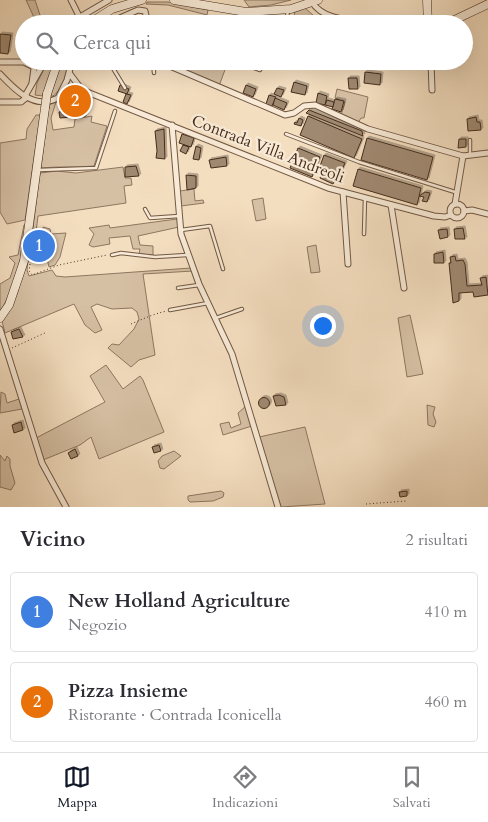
<!DOCTYPE html>
<html lang="it">
<head>
<meta charset="utf-8">
<style>
  body { margin:0; font-family:Cardo,serif; background:#f2f2f3; color:#2b2b33 }
  .you { position:absolute; left:322px; top:325px; width:18px; height:18px; margin:-12px; border:4px solid #fff; border-radius:50%; background:#1a73e8; box-shadow:0 0 0 8px #1a73e833 }
  .badge { display:grid; place-items:center; width:32px; height:32px; border-radius:50%; background:#111827; color:#fff; font-size:16px; font-weight:700 }
  .pin { position:absolute; translate:-50% -50%; border:2px solid #fff; box-shadow:0 1px 5px #0006 }
  .list { margin:0; padding:0; list-style:none }
  h2 { display:flex; justify-content:space-between; align-items:center; height:65px; margin:0; padding:0 20px; font-size:21px }
  h2 small { font-size:16px; font-weight:400; color:#7c7c81 }
  .list li { display:grid; grid-template-columns:32px 1fr auto; gap:15px; align-items:center; box-sizing:border-box; height:80px; margin:0 10px 10px; padding:0 10px; border:1px solid #e1e1e2; border-radius:5px }
  .list b { display:block; font-size:19px; white-space:nowrap }
  .list p { margin:0; font-size:16px; white-space:nowrap; color:#7c7c81 }
  .list em { font-size:16px; font-style:normal; color:#7c7c81 }
  .icon { flex:none; width:28px; height:28px; fill:none; stroke:currentColor; stroke-width:2; stroke-linecap:round; stroke-linejoin:round }
  .map { position:relative; flex:none; width:488px; height:507px; overflow:hidden }
  .search { position:absolute; background:#fff; box-shadow:0 5px 20px #0002; left:15px; right:15px; top:15px; height:55px; display:flex; align-items:center; gap:12px; box-sizing:border-box; padding:0 18px; border-radius:28px; color:#7c7c81; font-size:19px }
  .sheet { height:245px; background:#fff }
  nav { display:flex; justify-content:space-around; align-items:center; box-sizing:border-box; height:70px; border-top:1px solid #e1e1e2; background:#fff; font-size:14px; color:#7c7c81 }
  nav a { display:grid; justify-items:center; gap:2px }
  nav .on { color:#111827 }
  .map>svg:first-child { display:block }
  .green { fill:#d6c0a4; stroke:#8e7660 }
  .building { fill:#a08971; stroke:#452c1b; filter:url(#shadow) }
  .lines { fill:none; stroke-linecap:round; stroke-linejoin:round }
  .lane-casing { stroke:#715844; stroke-width:4.5 }
  .street-casing { stroke:#715844; stroke-width:7 }
  .secondary-casing { stroke:#452c1b; stroke-width:9 }
  .path { stroke:#452c1b; stroke-width:1; stroke-dasharray:1 2.5; stroke-linecap:butt }
  .lane { stroke:#f8ead6; stroke-width:2.5 }
  .street { stroke:#f8ead6; stroke-width:5 }
  .secondary { stroke:#f8ead6; stroke-width:8 }
  .secondary-bridge-casing { stroke:#452c1b; stroke-width:9; stroke-linecap:butt }
  .secondary-bridge { stroke:#f8ead6; stroke-width:8 }
  .labels { text-anchor:middle; dominant-baseline:central; stroke-width:4.5; stroke-linejoin:round; paint-order:stroke }
  .street-label { font-size:16px; fill:#452c1b; stroke:#f8ead6 }
</style>
</head>
<body>
<div class="map">
<svg width="488" height="507" viewBox="0 0 488 507">
  <defs>
    <filter id="shadow"><feDropShadow dx="2" dy="-2" stdDeviation="0" flood-color="#0004"/></filter>
  </defs>
  <rect width="100%" height="100%" fill="#f4dec0"/>
  <filter id="stains"><feTurbulence type="fractalNoise" baseFrequency=".004" numOctaves="4"/><feColorMatrix values="0 0 0 0 .2 0 0 0 0 .09 0 0 0 0 .02 0 0 0 .5 -.17"/></filter>
  <radialGradient id="worn" r=".72"><stop offset=".6" stop-color="#630" stop-opacity="0"/><stop offset="1" stop-color="#630" stop-opacity=".3"/></radialGradient>
  <!-- green -->
  <g class="green">
    <path d="M26,0H35L43,24H37Z"/>
    <path d="M244,0H291L271,5L249,7Z"/>
    <path d="M147,2H168L208,10L207,15L168,5L146,4Z"/>
    <path d="M305,8L314,16L313,23L291,18L294,17L295,11Z"/>
    <path d="M48,61H54L43,96L35,95L37,83Z"/>
    <path d="M61,61H69C66,75 64,90 50,98Z"/>
    <path d="M161,61H183L190,64L191,61H212L226,67L219,86Z"/>
    <path d="M337,89L368,97L364,118H361L358,123L341,115L345,102L335,98Z"/>
    <path d="M56,102L51,118L53,130L74,127L75,119L92,116L91,122L107,126L94,166C76,168 59,166 41,168L49,105Z"/>
    <path d="M36,115H40L25,220L7,224L0,212V143L26,139L27,129Z"/>
    <path d="M123,167L125,178H131L132,185L124,186L126,203L38,216L35,240L32,236L40,173L57,171L76,173Z"/>
    <path d="M194,189L195,201L203,200L204,203L181,206L180,191Z"/>
    <path d="M263,198L266,219L256,221L252,200Z"/>
    <path d="M177,219L179,227L138,236L140,245L153,246V255L139,254L140,249H133L130,236L109,238L110,244L93,247L89,245L94,234L89,228L109,225L110,228Z"/>
    <path d="M27,224C22,255 16,285 0,312V284L10,278L15,263L9,257L18,255L24,225Z"/>
    <path d="M43,227L50,229L51,234L66,233L60,257L55,265L49,267L43,241Z"/>
    <path d="M316,245L320,272L311,273L307,247Z"/>
    <path d="M29,251L27,270L29,276L52,270L56,276L65,277L191,268L193,271L143,274L155,355L139,360L131,367L108,348L112,344L119,345L134,329L139,319L137,312L132,308L112,309L97,304L91,307L102,330L95,333L85,325L74,304L5,333L2,321L17,294Z"/>
    <path d="M410,315L423,374L407,377L398,318Z"/>
    <path d="M106,365L123,389L140,376L143,380L164,432L99,459L91,437L80,445L43,460L36,438L105,402L90,376Z"/>
    <path d="M1,392L5,394L7,403L19,399L22,409L0,413Z"/>
    <path d="M427,405L435,407L433,414L436,422L434,427L428,425Z"/>
    <path d="M246,406L252,426L223,435L220,424L229,422L231,428L241,424L238,413Z"/>
    <path d="M305,427L325,504L281,507L259,437Z"/>
    <path d="M174,451L181,456L164,469L160,468L158,461L162,456Z"/>
    <path d="M0,455L5,461L7,456L10,459V466L15,483L11,490L0,487Z"/>
    <path d="M221,491L224,493L223,497L213,501L190,502L188,500V496Z"/>
  </g>
  <!-- building -->
  <g class="building">
    <path d="M0,34L11,35L8,54L0,53Z"/>
    <path d="M365,72L381,74L380,85L364,83Z"/>
    <path d="M348,78H357L358,89H349Z"/>
    <path d="M294,82L307,86L305,95L291,92Z"/>
    <path d="M120,85L129,89L127,94L118,91Z"/>
    <path d="M246,85L256,89L253,97L243,93Z"/>
    <path d="M277,88L284,90L281,97L274,94Z"/>
    <path d="M318,93L327,96L325,105L316,103Z"/>
    <path d="M126,94L131,95L127,104L123,102Z"/>
    <path d="M269,95L276,97L272,106L266,104Z"/>
    <path d="M70,98L83,99L86,116L79,117L78,112L71,113V117L60,118L59,112L63,111L62,105L71,104Z"/>
    <path d="M275,98L287,103L284,110L273,105Z"/>
    <path d="M335,99L344,101L341,112L332,109Z"/>
    <path d="M327,100L334,102L333,107L325,105Z"/>
    <path d="M309,110L362,131L363,136L306,113Z"/>
    <path d="M308,116L362,139L354,158L300,135Z"/>
    <path d="M476,117L477,122H480L481,130L468,131L467,119Z"/>
    <path d="M299,118L303,120L301,126L294,124L295,122L297,123Z"/>
    <path d="M164,129L165,159L156,158L157,151L155,131Z"/>
    <path d="M182,134L194,138L191,147L179,143Z"/>
    <path d="M367,138L433,157L427,180L361,160Z"/>
    <path d="M459,139H466V147L458,148Z"/>
    <path d="M183,145L189,147L186,154L180,151Z"/>
    <path d="M196,146L201,148L199,160L193,159Z"/>
    <path d="M298,148L320,157L312,177L290,168Z"/>
    <path d="M324,155L345,163L340,174L329,170L327,174L336,178L333,184L320,178L322,172L326,174L328,169L320,166Z"/>
    <path d="M226,157L227,166L211,168L209,160Z"/>
    <path d="M136,166L139,176L125,177V167Z"/>
    <path d="M358,169L421,188L417,205L353,186Z"/>
    <path d="M186,175L196,176V188L187,190Z"/>
    <path d="M425,192L430,193L427,202L422,201L424,197L419,196Z"/>
    <path d="M463,228L465,239H455L454,229Z"/>
    <path d="M447,229L448,237L440,239L438,230Z"/>
    <path d="M43,244L46,259L41,260L39,245Z"/>
    <path d="M443,252L444,263H434V254Z"/>
    <path d="M455,256L456,261L463,260L465,264L467,286L482,285L480,278L486,277L488,295L474,297L473,292L459,293V301L453,303L449,263H451L450,257Z"/>
    <path d="M19,329L23,337L13,339L11,332Z"/>
    <path d="M279,395L284,397L286,405L276,406L273,396Z"/>
    <circle cx="264" cy="403" r="5.5"/>
    <path d="M21,422L23,430L14,433L12,425Z"/>
    <path d="M159,445L161,451L154,453L152,447Z"/>
    <path d="M75,449L78,456L71,459L68,453Z"/>
    <path d="M407,491V496L400,497L399,492Z"/>
  </g>
  <g class="lines">
    <!-- lane casing -->
    <g class="lane-casing">
      <g id="lane">
        <path d="M286,24L288,10"/>
        <path d="M153,61L154,73"/>
        <path d="M234,61L260,70L265,61"/>
        <path d="M111,65L125,88"/>
        <path d="M329,66L330,61"/>
        <path d="M286,134L359,162L455,192"/>
        <path d="M470,155V140"/>
        <path d="M39,170L96,168L115,111"/>
        <path d="M145,209L150,218L179,216"/>
        <path d="M181,230L210,226L223,269"/>
        <path d="M364,234L365,198"/>
        <path d="M112,255L121,253L155,257L187,255"/>
        <path d="M178,288L199,285"/>
        <path d="M170,310L208,303"/>
        <path d="M216,318L242,309"/>
      </g>
    </g>
    <!-- street casing -->
    <g class="street-casing">
      <g id="street">
        <path d="M71,0L79,16"/>
        <path d="M312,2C324,22 356,20 378,24"/>
        <path d="M68,24L109,0"/>
        <path d="M106,24L138,10L145,11L148,24"/>
        <path d="M158,61L285,115L294,113L304,106L315,105L368,129L463,156L455,204"/>
        <path d="M431,61L432,90"/>
        <path d="M0,62H24L34,67"/>
        <path d="M0,74C13,88 32,108 53,100C63,96 71,92 82,90"/>
        <path d="M70,74L82,90L328,188L434,216L445,217L451,215"/>
        <path d="M32,83L35,61"/>
        <path d="M25,96L45,61"/>
        <path d="M59,96L67,80L72,61"/>
        <path d="M0,102H21L27,97"/>
        <path d="M172,125L181,234L199,284L232,354L278,507"/>
        <path d="M463,156L488,153"/>
        <path d="M343,192L348,264"/>
        <circle cx="457" cy="211" r="7"/>
        <path d="M391,205L404,288"/>
        <path d="M464,211L472,210L488,214"/>
        <path d="M0,329L42,463L66,507"/>
      </g>
    </g>
    <!-- secondary casing -->
    <g class="secondary-casing">
      <g id="secondary">
        <path d="M174,0L246,12L291,9L318,0"/>
        <path d="M427,0L428,24"/>
        <path d="M88,24L112,9L142,0"/>
        <path d="M446,24L488,4"/>
        <path d="M47,94L58,61"/>
        <path d="M0,318L9,305L24,261L45,108"/>
      </g>
    </g>
    <!-- path -->
    <g class="path">
      <path d="M30,264L29,271L32,275L59,265L107,255"/>
      <path d="M131,324C143,319 153,314 167,311"/>
      <path d="M12,348L47,332"/>
      <path d="M366,504L406,501"/>
    </g>
    <!-- lane -->
    <use href="#lane" class="lane"/>
    <!-- street -->
    <use href="#street" class="street"/>
    <!-- secondary -->
    <use href="#secondary" class="secondary"/>
    <!-- secondary-bridge casing -->
    <g class="secondary-bridge-casing">
      <path id="secondary-bridge" d="M45,108L47,94"/>
    </g>
    <!-- secondary-bridge -->
    <use href="#secondary-bridge" class="secondary-bridge"/>
  </g>
  <g class="labels">
    <!-- street labels -->
    <g class="street-label">
      <text transform="translate(268 149) rotate(21)">Contrada Villa Andreoli</text>
    </g>
  </g>
  <rect width="100%" height="100%" filter="url(#stains)"/>
  <rect width="100%" height="100%" fill="url(#worn)"/>
</svg>
<div class="you"></div>
<div class="pin badge" style="left:39px;top:246px;background:#3f7fe0">1</div>
<div class="pin badge" style="left:75px;top:101px;background:#e8710a">2</div>
<div class="search"><svg class="icon" aria-label="search" viewBox="0 0 24 24"><circle cx="10" cy="10" r="6"/><path d="M15 15l6 6"/></svg>Cerca qui</div>
</div>
<section class="sheet">
<h2>Vicino<small>2 risultati</small></h2>
<ul class="list">
<li><span class="badge" style="background:#3f7fe0">1</span><div><b>New Holland Agriculture</b><p>Negozio</p></div><em>410 m</em></li>
<li><span class="badge" style="background:#e8710a">2</span><div><b>Pizza Insieme</b><p>Ristorante · Contrada Iconicella</p></div><em>460 m</em></li>
</ul>
</section>
<nav>
<a class="on"><svg class="icon" aria-label="map" viewBox="0 0 24 24"><path d="M3 6l6-2 6 2 6-2v14l-6 2-6-2-6 2zM9 4v14M15 6v14"/></svg>Mappa</a>
<a><svg class="icon" aria-label="directions" viewBox="0 0 24 24"><path d="M12 3l9 9-9 9-9-9zM9 14v-3h6M13 9l2 2-2 2"/></svg>Indicazioni</a>
<a><svg class="icon" aria-label="saved" viewBox="0 0 24 24"><path d="M7 4h10v16l-5-4-5 4z"/></svg>Salvati</a>
</nav>
</body>
</html>
